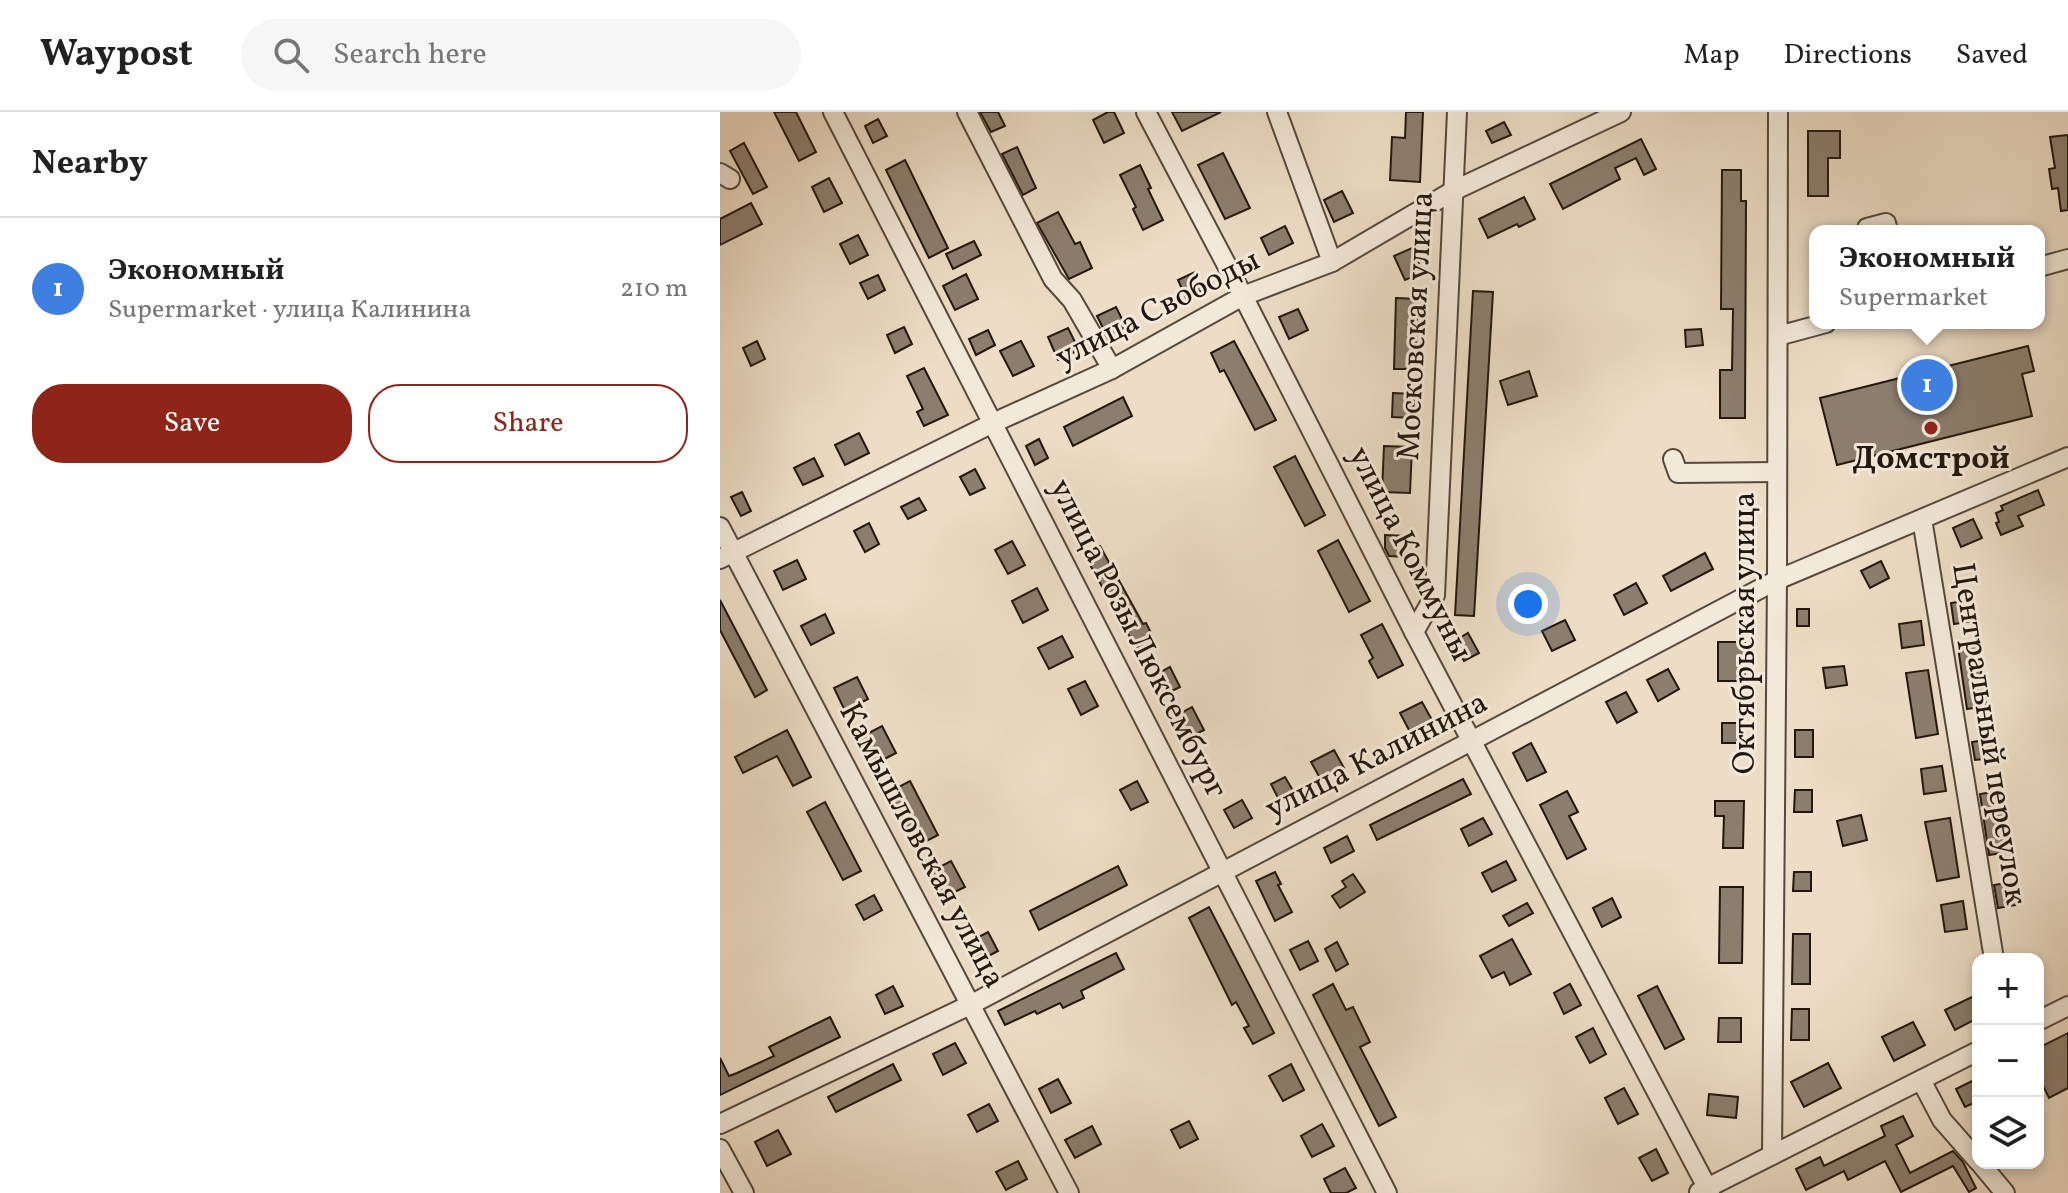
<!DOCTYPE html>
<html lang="en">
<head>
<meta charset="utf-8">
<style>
  body { margin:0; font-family:Vollkorn,serif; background:#f6f6f6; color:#222 }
  .controls { position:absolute; right:24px; bottom:24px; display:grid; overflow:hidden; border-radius:16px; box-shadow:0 4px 12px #0003 }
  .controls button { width:72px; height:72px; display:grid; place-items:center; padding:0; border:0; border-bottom:2px solid #e0e0e0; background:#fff; color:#222; font:40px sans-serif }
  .you { position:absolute; left:808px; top:492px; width:28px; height:28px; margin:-20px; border:6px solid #fff; border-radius:50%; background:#1a73e8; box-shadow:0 0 0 12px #1a73e833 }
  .badge { display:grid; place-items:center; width:52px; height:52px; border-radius:50%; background:#8f2418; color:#fff; font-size:26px; font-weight:700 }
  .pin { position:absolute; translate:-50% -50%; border:4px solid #fff; box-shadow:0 2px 8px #0006 }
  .popup { position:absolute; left:1089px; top:113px; width:236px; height:104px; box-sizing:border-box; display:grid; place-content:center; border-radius:16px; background:#fff; filter:drop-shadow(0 2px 6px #0005); font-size:26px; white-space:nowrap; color:#767676 }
  .popup b { font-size:30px; color:#222 }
  .popup::after { content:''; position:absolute; left:50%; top:100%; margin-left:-16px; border:16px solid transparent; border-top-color:#fff }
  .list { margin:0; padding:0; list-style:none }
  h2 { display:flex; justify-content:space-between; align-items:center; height:104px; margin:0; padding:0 32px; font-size:34px }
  h2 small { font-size:26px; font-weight:400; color:#767676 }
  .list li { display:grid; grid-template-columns:52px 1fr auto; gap:24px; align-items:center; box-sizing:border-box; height:144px; padding:0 32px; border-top:2px solid #e0e0e0 }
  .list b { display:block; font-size:30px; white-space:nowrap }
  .list p { margin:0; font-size:26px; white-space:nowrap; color:#767676 }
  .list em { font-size:26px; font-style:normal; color:#767676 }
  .actions { display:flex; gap:16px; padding:24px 32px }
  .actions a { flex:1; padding:18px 0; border:2px solid #8f2418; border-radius:32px; text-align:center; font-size:28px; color:#8f2418 }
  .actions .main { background:#8f2418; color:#fff }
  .icon { flex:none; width:44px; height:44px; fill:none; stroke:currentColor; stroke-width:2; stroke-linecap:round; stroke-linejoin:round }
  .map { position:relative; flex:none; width:1348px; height:1081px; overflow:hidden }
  header { display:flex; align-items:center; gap:48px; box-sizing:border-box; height:112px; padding:0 40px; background:#fff; border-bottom:2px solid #e0e0e0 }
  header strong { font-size:38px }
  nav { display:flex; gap:44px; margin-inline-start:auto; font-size:28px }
  .search { width:560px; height:72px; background:#f6f6f6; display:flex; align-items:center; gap:20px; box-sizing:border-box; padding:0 28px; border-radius:44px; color:#767676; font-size:30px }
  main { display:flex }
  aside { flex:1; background:#fff }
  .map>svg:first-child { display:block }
  .building { fill:#8c7e6e; stroke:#22170e; stroke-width:2 }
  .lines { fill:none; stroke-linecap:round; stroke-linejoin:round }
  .minor-casing { stroke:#55483c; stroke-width:22 }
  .minor { stroke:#f3e9da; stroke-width:18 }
  .poi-dot { fill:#8f2418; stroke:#f3e9da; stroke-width:3 }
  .labels { text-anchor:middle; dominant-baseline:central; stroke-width:6; stroke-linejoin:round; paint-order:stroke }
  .street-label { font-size:32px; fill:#22170e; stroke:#f3e9da }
  .poi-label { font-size:32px; font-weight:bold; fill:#22170e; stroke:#f3e9da }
</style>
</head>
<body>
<header>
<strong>Waypost</strong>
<div class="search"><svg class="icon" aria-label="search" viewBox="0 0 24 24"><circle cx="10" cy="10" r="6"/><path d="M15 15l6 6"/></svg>Search here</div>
<nav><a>Map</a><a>Directions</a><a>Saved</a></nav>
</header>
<main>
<aside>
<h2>Nearby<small></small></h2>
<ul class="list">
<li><span class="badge" style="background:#3f7fe0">1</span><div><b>Экономный</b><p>Supermarket · улица Калинина</p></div><em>210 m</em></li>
</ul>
<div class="actions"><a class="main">Save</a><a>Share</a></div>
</aside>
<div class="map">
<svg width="1348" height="1081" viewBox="0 0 1348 1081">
  <rect width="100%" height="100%" fill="#edddc6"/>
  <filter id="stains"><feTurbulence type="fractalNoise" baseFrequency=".0025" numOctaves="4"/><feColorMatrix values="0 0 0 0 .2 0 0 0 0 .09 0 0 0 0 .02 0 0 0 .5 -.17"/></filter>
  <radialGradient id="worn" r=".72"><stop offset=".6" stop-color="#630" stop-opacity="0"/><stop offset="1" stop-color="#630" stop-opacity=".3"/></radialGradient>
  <!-- building -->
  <g class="building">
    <path d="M54,0H76L96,40L79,49Z"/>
    <path d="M260,0H278L285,14L271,20Z"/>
    <path d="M388,0H394L404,21L384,31L373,8Z"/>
    <path d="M452,0H501L462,19Z"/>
    <path d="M686,0H703L700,70L670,68L672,25L685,26Z"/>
    <path d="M158,7L167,24L153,31L145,14Z"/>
    <path d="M784,10L791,23L772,31L766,19Z"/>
    <path d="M1088,19H1120V46H1108V84H1088Z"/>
    <path d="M1348,23V98L1341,99L1338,76L1332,77L1329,57L1335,56L1330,25Z"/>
    <path d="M921,27L936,57L924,63L916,46L895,56L900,67L843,97L830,72Z"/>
    <path d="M24,31L47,75L33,82L10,39Z"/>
    <path d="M297,35L316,76L303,83L282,42Z"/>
    <path d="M503,41L530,96L505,107L478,53Z"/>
    <path d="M185,48L228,136L209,146L166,58Z"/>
    <path d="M420,53L431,76L428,77L443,108L423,118L413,97L416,95L400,63Z"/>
    <path d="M1002,58H1021V89H1026L1025,306H1000V258H1012L1013,197H1001Z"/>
    <path d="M109,66L122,91L104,100L92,75Z"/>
    <path d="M622,79L633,101L614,110L604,88Z"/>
    <path d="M804,85L815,107L799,115L797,112L768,126L759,107Z"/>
    <path d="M31,91L42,112L0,133V107Z"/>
    <path d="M338,100L355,132L360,130L372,156L349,167L317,111Z"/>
    <path d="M565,114L573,131L549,143L541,126Z"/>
    <path d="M138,123L148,143L130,152L120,132Z"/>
    <path d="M254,129L261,143L233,157L226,142Z"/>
    <path d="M692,136L699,152V162L685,168L674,144Z"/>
    <path d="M475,160L483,178L466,186L458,168Z"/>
    <path d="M246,162L258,187L235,198L223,174Z"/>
    <path d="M158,163L165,178L148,187L140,171Z"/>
    <path d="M753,179L773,180L754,504L735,503Z"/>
    <path d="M676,186L698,187L695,257H674Z"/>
    <path d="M396,195L406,215L387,224L377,204Z"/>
    <path d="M578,197L588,218L569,227L559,205Z"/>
    <path d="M184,215L192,232L175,241L167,223Z"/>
    <path d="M348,216L359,238L338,248L328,225Z"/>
    <path d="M981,217L983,233L966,235L965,218Z"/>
    <path d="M268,218L275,233L256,243L249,227Z"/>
    <path d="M37,229L45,247L31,254L23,236Z"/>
    <path d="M301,229L314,254L293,264L280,239Z"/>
    <path d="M514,229L556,308L535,318L504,258L500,260L491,241Z"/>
    <path d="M1308,234L1314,259L1302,262L1312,304L1117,353L1100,286Z"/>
    <path d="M204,256L228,303L204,314L197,300L203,297L187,264Z"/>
    <path d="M809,259L817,284L788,293L780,269Z"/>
    <path d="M673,281L694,282L693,306L672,305Z"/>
    <path d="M403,285L412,304L353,334L344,315Z"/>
    <path d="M139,321L149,341L125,353L115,333Z"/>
    <path d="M319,327L328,346L315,353L306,334Z"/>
    <path d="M664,334L692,335L690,381L662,380Z"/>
    <path d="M575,344L605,403L585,414L554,355Z"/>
    <path d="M94,346L103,364L83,373L74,356Z"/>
    <path d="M255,357L265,376L250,383L240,365Z"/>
    <path d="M1318,378L1324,393L1298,404L1303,414L1281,423L1276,411L1279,410L1276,401L1283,398L1281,394Z"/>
    <path d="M22,380L31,399L21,404L11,385Z"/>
    <path d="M199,386L206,398L188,407L181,395Z"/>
    <path d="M1253,407L1262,426L1241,435L1233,416Z"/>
    <path d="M149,411L159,432L145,440L134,419Z"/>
    <path d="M665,423L686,424L685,445L669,444L665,436Z"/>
    <path d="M618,428L650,489L629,500L598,439Z"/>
    <path d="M292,429L305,453L288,462L275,438Z"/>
    <path d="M380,434L423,512L426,511L434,527L416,536L364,442Z"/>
    <path d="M985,441L993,457L951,479L943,464Z"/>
    <path d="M77,448L86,467L63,478L54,459Z"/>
    <path d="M1161,449L1169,466L1150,476L1141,459Z"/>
    <path d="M916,471L927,491L904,503L894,483Z"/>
    <path d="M317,476L328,498L303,511L292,489Z"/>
    <path d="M0,488L47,578L35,585L0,518Z"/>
    <path d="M1250,488L1253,509L1234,512L1231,491Z"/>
    <rect x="1077" y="497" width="12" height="17"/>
    <path d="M105,502L114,521L91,533L81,514Z"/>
    <path d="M845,508L855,528L832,539L822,519Z"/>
    <path d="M1201,509L1204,533L1182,536L1179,512Z"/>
    <path d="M662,512L683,553L658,566L649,549L653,546L641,523Z"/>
    <path d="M748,521L759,541L744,549L733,530Z"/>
    <path d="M342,524L353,545L329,557L318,536Z"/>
    <rect x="998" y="530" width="27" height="39"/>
    <path d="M1257,532L1266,594L1247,597L1238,535Z"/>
    <path d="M1124,554L1127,573L1106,576L1103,556Z"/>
    <path d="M450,555L460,575L442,584L432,565Z"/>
    <path d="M948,557L959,577L938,589L927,568Z"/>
    <path d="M1208,558L1218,622L1196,626L1186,561Z"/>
    <path d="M137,565L148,587L125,599L114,576Z"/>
    <path d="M365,569L378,594L361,603L348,577Z"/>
    <path d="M906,580L917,600L897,611L886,590Z"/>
    <path d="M702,590L712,608L690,620L680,601Z"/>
    <path d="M472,595L484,618L466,627L454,605Z"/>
    <path d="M1002,611H1025L1024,631H1002Z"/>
    <path d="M162,614L176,641L153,653L139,626Z"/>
    <path d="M67,618L91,665L73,674L57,644L23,661L15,645Z"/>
    <rect x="1075" y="618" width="18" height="27"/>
    <path d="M1271,627L1274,646L1255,648L1252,630Z"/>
    <path d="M811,631L826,660L807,669L793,641Z"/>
    <path d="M614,638L624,656L601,668L591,650Z"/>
    <path d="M1222,654L1226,679L1204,682L1201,657Z"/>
    <path d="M565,665L575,682L560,690L551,672Z"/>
    <path d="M743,667L751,682L657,728L650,713Z"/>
    <path d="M190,669L218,723L195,735L167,681Z"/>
    <path d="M417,669L428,690L411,698L400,678Z"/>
    <path d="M1075,678H1092V700H1074Z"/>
    <path d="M847,679L858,700L849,704L866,737L847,747L820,693Z"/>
    <path d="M1279,679L1288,740L1269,743L1260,682Z"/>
    <path d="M522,688L532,706L514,716L504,698Z"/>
    <path d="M995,689H1024L1023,736H1003L1004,704H995Z"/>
    <path d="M105,690L141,759L123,768L87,700Z"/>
    <path d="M1141,703L1147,728L1123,734L1117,709Z"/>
    <path d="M763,706L772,722L749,734L741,717Z"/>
    <path d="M1230,706L1239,765L1217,769L1205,710Z"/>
    <path d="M627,724L634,739L611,751L604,736Z"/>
    <path d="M231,749L245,775L222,786L208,761Z"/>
    <path d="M786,749L796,768L772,780L762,761Z"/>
    <path d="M398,754L407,773L319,818L310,799Z"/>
    <path d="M555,760L561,772L558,773L572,800L555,809L536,769Z"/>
    <path d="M1074,760H1091V779H1073Z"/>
    <path d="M633,762L645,780L620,796L612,784L626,775L622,769Z"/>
    <path d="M1293,770L1296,793L1278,796L1274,773Z"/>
    <path d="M1000,775H1023L1022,851H999Z"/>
    <path d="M154,783L162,798L144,808L136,793Z"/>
    <path d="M892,786L901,805L882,815L873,796Z"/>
    <path d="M1243,789L1247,817L1225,820L1221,793Z"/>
    <path d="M807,791L813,801L789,814L783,804Z"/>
    <path d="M489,795L554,921L533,932L524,916L529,914L516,890L512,893L469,806Z"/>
    <path d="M268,820L278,839L255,851L245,832Z"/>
    <path d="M1073,822H1090V872H1072Z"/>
    <path d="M792,827L811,862L790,873L784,860L772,866L760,844Z"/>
    <path d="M588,829L598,849L580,858L570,838Z"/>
    <path d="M617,830L628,852L616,859L605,837Z"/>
    <path d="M396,841L404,857L361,879L364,886L343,896L340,891L317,902L315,899L285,913L278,899Z"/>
    <path d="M613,872L626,898L633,895L650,930L640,935L676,1005L659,1014L593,883Z"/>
    <path d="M850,872L861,893L844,902L834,881Z"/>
    <path d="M173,874L183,894L165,902L156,883Z"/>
    <path d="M937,874L964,927L945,937L918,884Z"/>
    <path d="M1258,882V906L1235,918L1225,898Z"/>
    <path d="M1072,897H1089V928H1071Z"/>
    <path d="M110,905L120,925L0,983V946L9,964L17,961L54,944L49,935Z"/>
    <path d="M999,906H1021V930H998Z"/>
    <path d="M1193,910L1205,933L1174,949L1162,925Z"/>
    <path d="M873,916L886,942L870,951L856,925Z"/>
    <path d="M1348,921V976L1329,986L1318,963V936Z"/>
    <path d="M235,931L246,951L223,963L213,942Z"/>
    <path d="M1108,951L1121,976L1084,995L1071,970Z"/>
    <path d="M173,952L181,968L116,1000L108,985Z"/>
    <path d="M571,952L584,978L563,989L549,964Z"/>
    <path d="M338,967L351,991L331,1001L319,977Z"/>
    <path d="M1254,968L1258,976V989L1245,995L1236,977Z"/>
    <path d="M904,976L918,1002L898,1012L885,986Z"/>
    <path d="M989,982L1018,985L1016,1006L987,1003Z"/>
    <path d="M269,992L278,1009L257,1020L248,1003Z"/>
    <path d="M1183,1004L1193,1024L1176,1033L1190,1061L1233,1039L1243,1050L1256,1076L1249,1080L1233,1054L1181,1080L1165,1049L1128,1068L1124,1059L1086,1078L1076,1057L1100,1045L1104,1054L1165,1024L1161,1014Z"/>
    <path d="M469,1009L478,1027L460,1036L451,1018Z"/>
    <path d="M602,1012L614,1034L592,1045L581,1024Z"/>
    <path d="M372,1014L381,1032L355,1046L345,1028Z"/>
    <path d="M58,1018L71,1042L47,1054L35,1030Z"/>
    <path d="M936,1037L948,1061L932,1069L919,1046Z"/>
    <path d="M298,1049L307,1067L286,1078L276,1060Z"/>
    <path d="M625,1056L636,1076L626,1081H611L604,1067Z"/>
  </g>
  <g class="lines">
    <!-- minor casing -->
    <g class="minor-casing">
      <g id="minor">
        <path d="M113,0L667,1081"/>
        <path d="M247,0L333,167L352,188L392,257"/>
        <path d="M426,0L523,184L694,520L990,1081"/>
        <path d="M557,0L612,150"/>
        <path d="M0,61L10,67"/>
        <path d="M1147,116L1166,111L1168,119"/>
        <path d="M1319,155L1348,147"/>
        <path d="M1058,224L1106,211"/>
        <path d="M953,347L958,361L1057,360"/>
        <path d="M1202,407L1274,847"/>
        <path d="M0,415L349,1081"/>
        <path d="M0,447L273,311L392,257L523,184L612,150L733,79L901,0"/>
        <path d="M694,520L715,483L737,0"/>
        <path d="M1318,909L1348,894"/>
        <path d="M1201,968L1222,1008L1258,1049"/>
        <path d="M0,1012L250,893L1057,468L1348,345"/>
        <path d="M0,1037L24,1081"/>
        <path d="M1052,1043L1057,468L1058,0"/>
        <path d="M1260,1051L1285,1081"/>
        <path d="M979,1080L1258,939"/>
      </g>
    </g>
    <!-- minor -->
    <use href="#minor" class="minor"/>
  </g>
  <!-- markers -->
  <circle class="poi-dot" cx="1211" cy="316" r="8"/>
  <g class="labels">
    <!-- street labels -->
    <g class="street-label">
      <text transform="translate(438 198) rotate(-27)">улица Свободы</text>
      <text transform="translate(697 214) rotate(-87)">Московская улица</text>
      <text transform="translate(689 442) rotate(63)">улица Коммуны</text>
      <text transform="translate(1026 521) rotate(-90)">Октябрьская улица</text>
      <text transform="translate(417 527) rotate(63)">улица Розы Люксембург</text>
      <text transform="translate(1268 622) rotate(81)">Центральный переулок</text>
      <text transform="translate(657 645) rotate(-27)">улица Калинина</text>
      <text transform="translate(201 734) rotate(62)">Камышловская улица</text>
    </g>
    <!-- poi labels -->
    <g class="poi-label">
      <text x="1211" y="348">Домстрой</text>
    </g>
  </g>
  <rect width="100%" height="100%" filter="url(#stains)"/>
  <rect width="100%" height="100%" fill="url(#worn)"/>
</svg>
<div class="controls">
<button>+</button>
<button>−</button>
<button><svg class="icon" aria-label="layers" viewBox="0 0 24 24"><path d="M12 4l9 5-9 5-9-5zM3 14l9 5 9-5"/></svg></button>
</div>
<div class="you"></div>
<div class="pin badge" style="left:1207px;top:273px;background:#3f7fe0">1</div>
<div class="popup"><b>Экономный</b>Supermarket</div>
</div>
</main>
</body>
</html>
